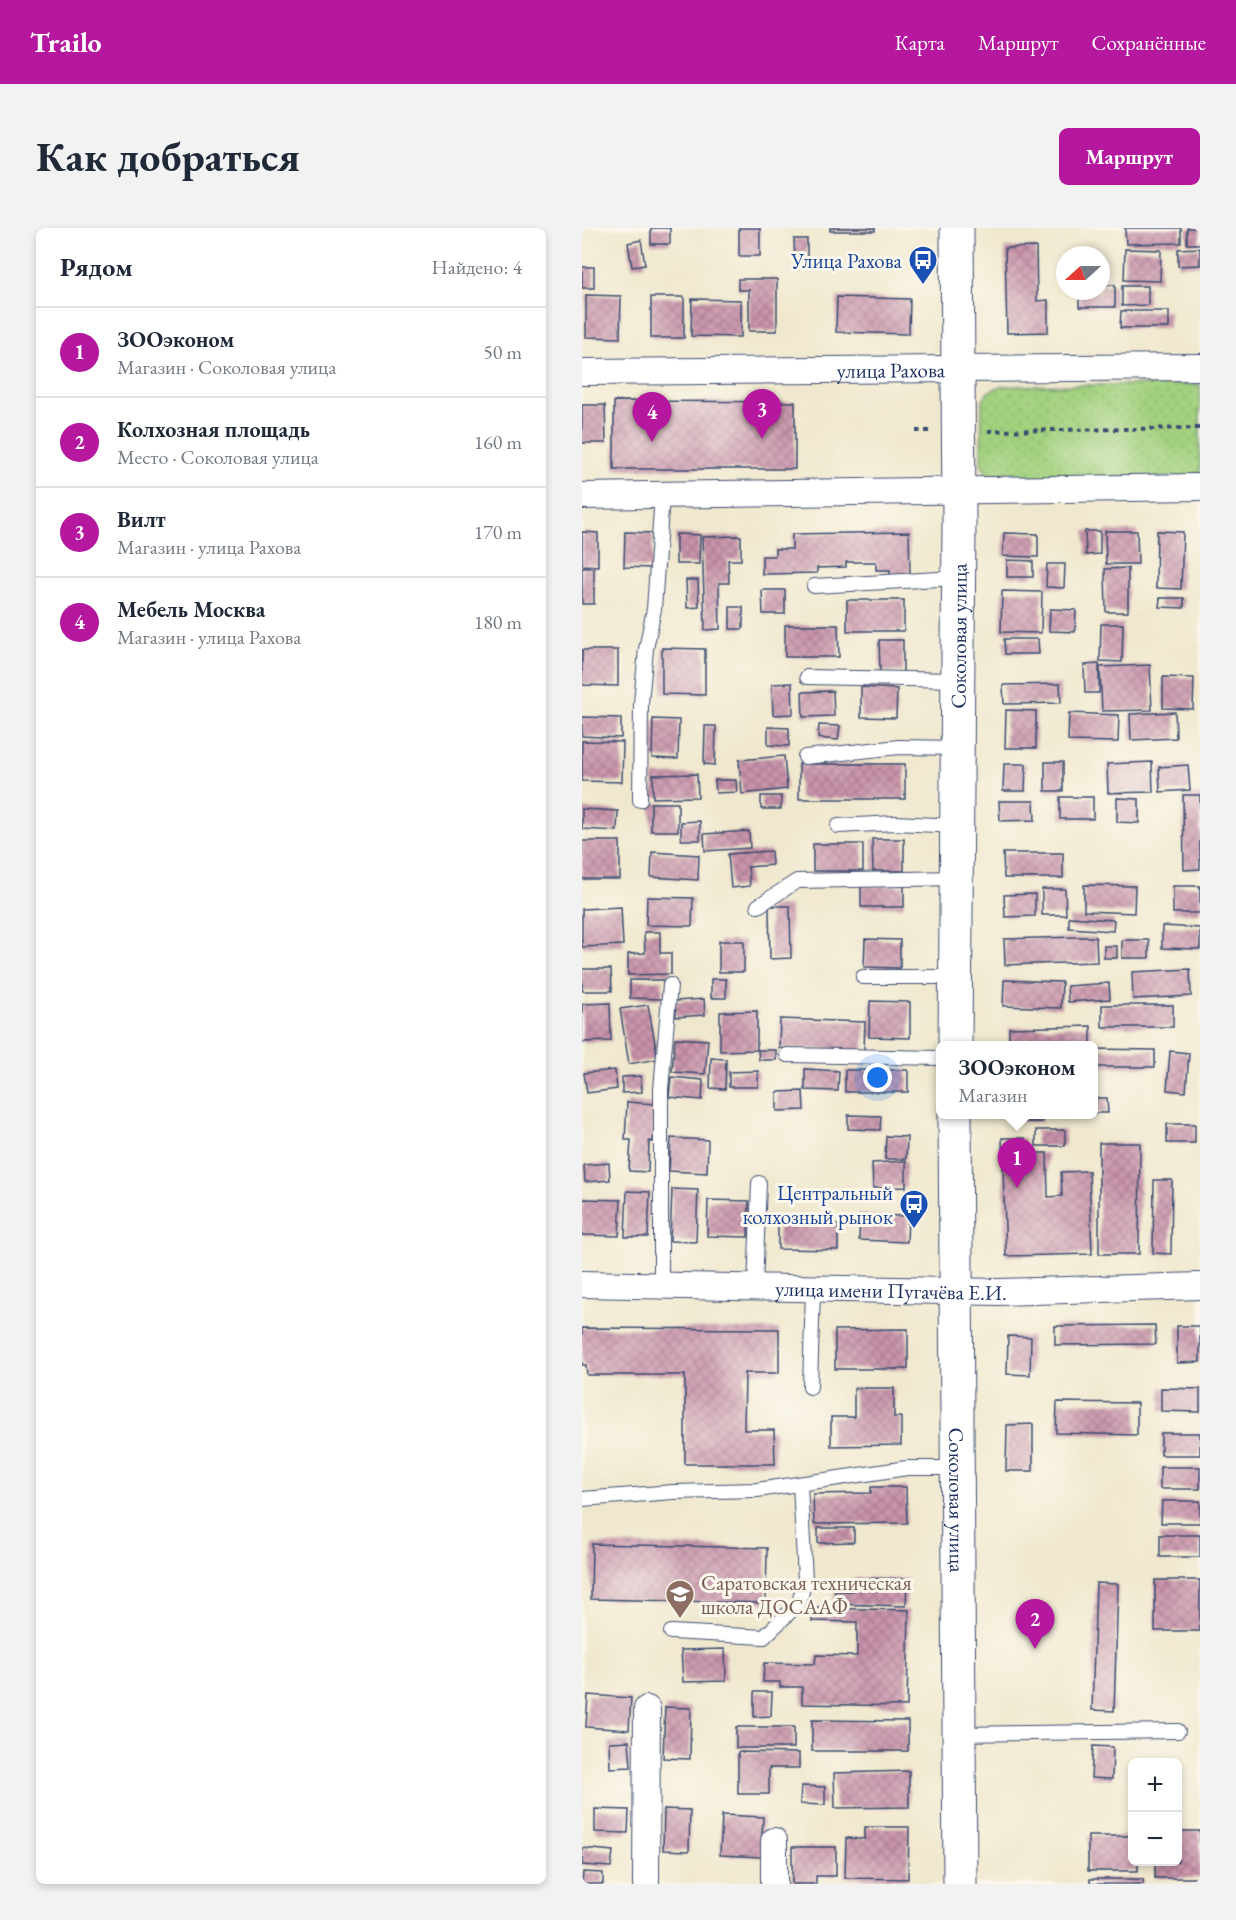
<!DOCTYPE html>
<html lang="ru">
<head>
<meta charset="utf-8">
<style>
  body { margin:0; font-family:"EB Garamond",serif; background:#f2f2f3; color:#1f2937 }
  .controls { position:absolute; right:18px; bottom:18px; display:grid; overflow:hidden; border-radius:9px; box-shadow:0 3px 9px #0003 }
  .controls button { width:54px; height:54px; display:grid; place-items:center; padding:0; border:0; border-bottom:2px solid #e0e1e3; background:#fff; color:#1f2937; font:30px sans-serif }
  .compass { position:absolute; left:474px; top:18px; width:54px; height:54px; border-radius:50%; background:#fff; box-shadow:0 3px 9px #0003; rotate:249deg }
  .you { position:absolute; left:296px; top:850px; width:21px; height:21px; margin:-15px; border:4px solid #fff; border-radius:50%; background:#1a73e8; box-shadow:0 0 0 9px #1a73e833 }
  .badge { display:grid; place-items:center; width:39px; height:39px; border-radius:50%; background:#b5179e; color:#fff; font-size:20px; font-weight:700 }
  .pin { position:absolute; translate:-50% -50px; filter:drop-shadow(0 2px 3px #0008) }
  .pin::after { content:''; position:absolute; top:32px; width:21px; height:18px; background:inherit; clip-path:polygon(0 0,100% 0,50% 100%) }
  .popup { position:absolute; left:354px; top:813px; width:162px; height:78px; box-sizing:border-box; display:grid; place-content:center; border-radius:9px; background:#fff; filter:drop-shadow(0 2px 4px #0005); font-size:20px; white-space:nowrap; color:#747a83 }
  .popup b { font-size:22px; color:#1f2937 }
  .popup::after { content:''; position:absolute; left:50%; top:100%; margin-left:-12px; border:12px solid transparent; border-top-color:#fff }
  .list { margin:0; padding:0; list-style:none }
  h2 { display:flex; justify-content:space-between; align-items:center; height:78px; margin:0; padding:0 24px; font-size:26px }
  h2 small { font-size:20px; font-weight:400; color:#747a83 }
  .list li { display:grid; grid-template-columns:39px 1fr auto; gap:18px; align-items:center; box-sizing:border-box; height:90px; padding:0 24px; border-top:2px solid #e0e1e3 }
  .list b { display:block; font-size:22px; white-space:nowrap }
  .list p { margin:0; font-size:20px; white-space:nowrap; color:#747a83 }
  .list em { font-size:20px; font-style:normal; color:#747a83 }
  .map { position:relative; flex:none; width:618px; height:1656px; overflow:hidden; border-radius:9px }
  header { display:flex; align-items:center; gap:36px; box-sizing:border-box; height:84px; padding:0 30px; background:#b5179e; color:#fff }
  header strong { font-size:28px }
  nav { display:flex; gap:33px; margin-inline-start:auto; font-size:21px }
  .intro { display:flex; align-items:center; justify-content:space-between; box-sizing:border-box; height:144px; padding:0 36px }
  h1 { margin:0; font-size:42px }
  .button { padding:15px 27px; border-radius:9px; background:#b5179e; color:#fff; font-size:21px; font-weight:700 }
  main { display:flex; gap:36px; padding:0 36px }
  aside { flex:1; background:#fff; border-radius:9px; box-shadow:0 3px 9px #0003 }
  .map>svg:first-child { display:block }
  .park { fill:url(#park-dots); stroke:#5f806e; stroke-width:1.5 }
  .building { fill:url(#building-cross-hatch) }
  .lines { fill:none; stroke-linecap:round; stroke-linejoin:round }
  .service-casing { stroke:#3b4b6f; stroke-width:16 }
  .minor-casing { stroke:#3b4b6f; stroke-width:28 }
  .primary-casing { stroke:#3b4b6f; stroke-width:35 }
  .path { stroke:#3b4b6f; stroke-width:4; stroke-dasharray:4.5 4.5; stroke-linecap:butt }
  .service { stroke:#fff; stroke-width:14 }
  .minor { stroke:#fff; stroke-width:26 }
  .primary { stroke:#fff; stroke-width:33 }
  .labels { text-anchor:middle; dominant-baseline:central; stroke-width:6; stroke-linejoin:round; paint-order:stroke }
  .transit-label { font-size:21px; fill:#164399; stroke:#fbf7ec; text-anchor:end }
  .street-label { font-size:21px; fill:#1b2f5e; stroke:#fbf7ec }
  .education-label { font-size:21px; fill:#785e54; stroke:#fbf7ec; text-anchor:start }
</style>
</head>
<body>
<header>
<strong>Trailo</strong>
<nav><a>Карта</a><a>Маршрут</a><a>Сохранённые</a></nav>
</header>
<div class="intro"><h1>Как добраться</h1><a class="button">Маршрут</a></div>
<main>
<aside>
<h2>Рядом<small>Найдено: 4</small></h2>
<ul class="list">
<li><span class="badge">1</span><div><b>ЗООэконом</b><p>Магазин · Соколовая улица</p></div><em>50 m</em></li>
<li><span class="badge">2</span><div><b>Колхозная площадь</b><p>Место · Соколовая улица</p></div><em>160 m</em></li>
<li><span class="badge">3</span><div><b>Вилт</b><p>Магазин · улица Рахова</p></div><em>170 m</em></li>
<li><span class="badge">4</span><div><b>Мебель Москва</b><p>Магазин · улица Рахова</p></div><em>180 m</em></li>
</ul>
</aside>
<div class="map">
<svg width="618" height="1656" viewBox="0 0 618 1656">
  <defs>
    <pattern id="park-dots" width="8" height="8" patternUnits="userSpaceOnUse" patternTransform="scale(1.5)"><rect width="8" height="8" fill="#a3d17e"/><path d="M2 2h.1M6 6h.1" fill="none" stroke="#8cb46f" stroke-width="1.8" stroke-linecap="round"/></pattern>
    <pattern id="building-cross-hatch" width="8" height="8" patternUnits="userSpaceOnUse" patternTransform="scale(1.5)"><rect width="8" height="8" fill="#ca94ab"/><path d="M0 0l8 8M0 8l8-8" fill="none" stroke="#a3798e"/></pattern>
  </defs>
  <rect width="100%" height="100%" fill="#fbf7ec"/>
  <filter id="ink" filterUnits="userSpaceOnUse"><feTurbulence type="fractalNoise" baseFrequency=".0167" numOctaves="2"/><feDisplacementMap in="SourceGraphic" scale="12" xChannelSelector="R" yChannelSelector="G"/><feConvolveMatrix kernelMatrix="1 2 1 2 8 2 1 2 1" color-interpolation-filters="sRGB"/></filter>
  <filter id="wash" filterUnits="userSpaceOnUse"><feTurbulence type="fractalNoise" baseFrequency=".008" numOctaves="4" result="noise"/><feDisplacementMap in="SourceGraphic" scale="24" xChannelSelector="R" yChannelSelector="G"/><feGaussianBlur stdDeviation="1.35" result="paint"/><feColorMatrix in="noise" values="0 0 0 0 0 0 0 0 0 0 0 0 0 0 0 0 0 1.4 0 .05"/><feComposite in="paint" operator="in"/></filter>
  <g filter="url(#wash)">
    <rect width="100%" height="100%" fill="#f0e8ce"/>
    <!-- park -->
    <path class="park" d="M618,156V249L422,251L407,247L399,237L400,173L406,164L419,158Z"/>
    <g id="blocks">
      <!-- building -->
      <g class="building">
        <rect x="69" y="0" width="19" height="16"/>
        <rect x="157" y="0" width="21" height="28"/>
        <rect x="248" y="0" width="45" height="3"/>
        <path d="M543,0H599V15L544,16Z"/>
        <rect x="605" y="0" width="13" height="16"/>
        <path d="M212,11H225V34H213Z"/>
        <path d="M59,12L63,37L50,39L46,15Z"/>
        <path d="M454,19L455,73L466,72V104L425,105L423,20Z"/>
        <path d="M618,20V37L596,38V21Z"/>
        <path d="M543,21L579,22L578,53L542,52Z"/>
        <rect x="0" y="39" width="12" height="21"/>
        <path d="M156,51H195V103H167V62H156Z"/>
        <path d="M519,57H533V79H497V63H519Z"/>
        <path d="M540,58H566V77L540,78Z"/>
        <path d="M4,67L39,68L38,110L4,109Z"/>
        <rect x="69" y="69" width="33" height="41"/>
        <path d="M255,69L328,71L327,106L254,104Z"/>
        <path d="M110,71L159,72V109L109,108Z"/>
        <path d="M539,83H587V100H538Z"/>
        <path d="M32,173L213,174V241H32Z"/>
        <path d="M0,177H23L24,215H0Z"/>
        <path d="M503,303H518V326L504,327Z"/>
        <path d="M523,303H555L556,336H524Z"/>
        <path d="M575,303L601,304L599,361L574,360Z"/>
        <path d="M0,304L16,305V338L0,337Z"/>
        <path d="M43,304L71,305L70,340L42,339Z"/>
        <path d="M327,304L328,348L308,349V342H294V334H264V339L235,340V345L180,346V328H193V321H210V306Z"/>
        <path d="M422,305L456,306V329L421,328Z"/>
        <path d="M94,306L118,307L117,336H94Z"/>
        <path d="M159,308V332H146L147,355H137L138,401L123,402L120,309Z"/>
        <path d="M425,332L451,333V349H425Z"/>
        <path d="M465,336H483L482,360L464,359Z"/>
        <rect x="0" y="340" width="12" height="36"/>
        <path d="M546,340V384H524L523,341Z"/>
        <path d="M104,352H116L117,379L105,380Z"/>
        <path d="M180,362H203V386H181Z"/>
        <path d="M420,363L460,364L459,405L419,404Z"/>
        <path d="M578,370H602V380L577,379Z"/>
        <rect x="265" y="372" width="57" height="31"/>
        <rect x="148" y="379" width="13" height="22"/>
        <path d="M468,381L494,382L493,404L467,403Z"/>
        <path d="M519,396H541L540,434L518,433Z"/>
        <path d="M203,397H256L257,429H203Z"/>
        <path d="M422,411H456L457,426H423Z"/>
        <path d="M297,412H321V444H298Z"/>
        <path d="M80,420L123,421V467L80,466Z"/>
        <path d="M0,422H36V458L0,457Z"/>
        <path d="M517,436V465H503L502,437Z"/>
        <path d="M568,437L570,482L520,483L518,439Z"/>
        <path d="M581,449L612,450L611,481L581,480Z"/>
        <path d="M210,455L211,486L191,487L190,456Z"/>
        <path d="M478,456L479,475L422,476L421,457Z"/>
        <path d="M279,459L315,461L314,490L279,489Z"/>
        <path d="M251,463L252,488L221,489L220,464Z"/>
        <path d="M424,482L454,483V520H423Z"/>
        <path d="M593,484L594,510L549,512L548,486Z"/>
        <path d="M487,485L537,487L536,514L486,513Z"/>
        <path d="M0,489L39,490V510L0,508Z"/>
        <path d="M71,491L97,492L96,531L70,530Z"/>
        <path d="M237,497L258,498L256,512L236,510Z"/>
        <path d="M123,498H134L133,537L122,536Z"/>
        <path d="M186,499L207,500V518L186,517Z"/>
        <path d="M0,513L41,514L40,554L0,553Z"/>
        <path d="M202,528L205,561L160,566L157,532Z"/>
        <rect x="463" y="534" width="18" height="29"/>
        <path d="M570,534L571,564L526,565L525,536Z"/>
        <rect x="217" y="536" width="106" height="35"/>
        <path d="M422,536H444L443,563H421Z"/>
        <path d="M606,537L608,562L578,564L577,539Z"/>
        <path d="M115,546L116,569L71,570V547Z"/>
        <path d="M133,552H154L155,564L134,565Z"/>
        <path d="M601,567H618V641L602,642Z"/>
        <rect x="179" y="568" width="20" height="13"/>
        <rect x="478" y="569" width="33" height="22"/>
        <path d="M535,570L557,571V595L535,594Z"/>
        <path d="M417,573H452L453,592L418,593Z"/>
        <rect x="69" y="575" width="27" height="28"/>
        <path d="M0,581L36,583L35,603L0,601Z"/>
        <path d="M118,593V612H99V594Z"/>
        <path d="M167,603L168,620L123,623L122,606Z"/>
        <path d="M290,611H322V643H291Z"/>
        <rect x="0" y="613" width="38" height="38"/>
        <rect x="231" y="616" width="50" height="27"/>
        <path d="M189,623L190,637L166,639L168,658L149,660L146,626Z"/>
        <path d="M70,624L117,627L116,652L69,649Z"/>
        <path d="M421,625H481V650H422Z"/>
        <path d="M502,657L553,658L552,685L502,683Z"/>
        <rect x="279" y="658" width="43" height="21"/>
        <rect x="591" y="658" width="27" height="27"/>
        <path d="M460,661H483L484,687H460Z"/>
        <path d="M453,666V688L423,689L422,667Z"/>
        <path d="M65,669L111,670L110,698L64,697Z"/>
        <path d="M187,678H208L209,730L188,731Z"/>
        <path d="M39,679L41,717L0,719V681Z"/>
        <path d="M487,689L532,692L531,703L487,700Z"/>
        <path d="M580,698L618,700V721L580,720Z"/>
        <path d="M62,704H78V725H89V746L46,747V726L63,725Z"/>
        <path d="M497,709H514L515,734L423,737L422,711Z"/>
        <path d="M283,711L318,712V740L282,739Z"/>
        <rect x="540" y="712" width="27" height="18"/>
        <rect x="137" y="713" width="25" height="31"/>
        <rect x="522" y="718" width="13" height="12"/>
        <path d="M0,741H29L30,763H0Z"/>
        <path d="M608,741L609,768L551,771L550,744Z"/>
        <rect x="129" y="751" width="15" height="19"/>
        <path d="M48,752H81L80,771L48,770Z"/>
        <path d="M422,752L480,754L479,780L421,778Z"/>
        <path d="M527,755L528,771L486,774L485,758Z"/>
        <path d="M122,771L123,787L94,789L93,773Z"/>
        <path d="M288,773L328,774V810L287,809Z"/>
        <path d="M28,775L29,813L0,814V776Z"/>
        <path d="M66,777L76,831L47,836L38,781Z"/>
        <rect x="520" y="777" width="71" height="22"/>
        <path d="M175,783V822L138,823V784Z"/>
        <path d="M198,791L283,794L282,823L197,820Z"/>
        <path d="M509,798V818H427V800Z"/>
        <path d="M93,810L126,812L123,846L90,844Z"/>
        <path d="M512,821L573,822V839H512Z"/>
        <path d="M176,822H194V832H177Z"/>
        <path d="M588,823L607,825L604,864L585,862Z"/>
        <path d="M129,830L144,831L143,861L128,860Z"/>
        <path d="M223,841L257,843L256,863L223,862Z"/>
        <path d="M33,842L35,861L5,865L2,845Z"/>
        <rect x="263" y="842" width="63" height="22"/>
        <path d="M176,843V859H147V844Z"/>
        <path d="M59,848L60,864L40,865V849Z"/>
        <path d="M89,849L121,852L120,872L87,869Z"/>
        <path d="M221,863L222,882L195,883V864Z"/>
        <path d="M512,870H525L526,885H512Z"/>
        <path d="M45,874L73,876L71,914L67,913L66,944L47,943L49,912H43Z"/>
        <rect x="428" y="886" width="32" height="8"/>
        <path d="M266,887L299,888L298,902L266,901Z"/>
        <rect x="585" y="896" width="28" height="19"/>
        <rect x="454" y="902" width="29" height="16"/>
        <path d="M304,908L325,909L324,931H303Z"/>
        <path d="M89,910L126,912L125,945L87,943Z"/>
        <path d="M420,910H443V925H465L466,969L480,968L479,944L507,943L510,1026L424,1028Z"/>
        <path d="M517,915H558L557,1026H517Z"/>
        <path d="M324,933V959L291,960L290,935Z"/>
        <path d="M27,935L28,952L3,954L2,937Z"/>
        <path d="M572,952H590L589,1026L571,1025Z"/>
        <path d="M90,961L116,962L114,1014L88,1013Z"/>
        <path d="M45,963L68,964L66,1009H43Z"/>
        <path d="M0,971L39,972L37,1008L0,1007Z"/>
        <path d="M126,972L167,973L166,1009L125,1008Z"/>
        <path d="M278,987L326,988L325,1014L277,1012Z"/>
        <path d="M196,996L256,997V1022L196,1021Z"/>
        <path d="M573,1097L574,1116L473,1117V1098Z"/>
        <path d="M595,1098H618V1134L595,1135Z"/>
        <path d="M0,1100L197,1101V1145H163L162,1202H192L193,1236H103V1147H5L4,1137H0Z"/>
        <path d="M326,1101V1141H253V1102Z"/>
        <path d="M426,1108L449,1109L448,1147L425,1146Z"/>
        <path d="M272,1160H312V1189H319V1217L249,1218V1189H272Z"/>
        <path d="M579,1160L618,1161V1184L579,1183Z"/>
        <path d="M475,1174L555,1175V1207L474,1205Z"/>
        <path d="M451,1196V1243H424L425,1197Z"/>
        <rect x="579" y="1205" width="39" height="22"/>
        <rect x="578" y="1239" width="40" height="22"/>
        <path d="M289,1259H324L325,1295L232,1296L231,1266L289,1265Z"/>
        <path d="M580,1273H618V1295H579Z"/>
        <path d="M236,1300H272V1314L236,1315Z"/>
        <rect x="578" y="1307" width="40" height="22"/>
        <path d="M10,1316L185,1320L184,1375L9,1371Z"/>
        <path d="M270,1350L325,1351L324,1378L252,1376L253,1363H270Z"/>
        <rect x="573" y="1352" width="45" height="51"/>
        <path d="M514,1355L536,1356L532,1483L510,1482Z"/>
        <path d="M231,1380L327,1382L325,1478L220,1476V1459H198V1454H181L182,1435L233,1436L234,1427L275,1428V1394L230,1393Z"/>
        <path d="M143,1421L144,1453L101,1454L99,1422Z"/>
        <path d="M172,1464H190L189,1488L172,1489Z"/>
        <path d="M6,1467L49,1470L47,1502L4,1499Z"/>
        <path d="M83,1479L109,1480L108,1531L81,1530Z"/>
        <path d="M230,1492L326,1493V1523H230Z"/>
        <rect x="154" y="1499" width="58" height="21"/>
        <path d="M47,1513L49,1539L28,1540L27,1514Z"/>
        <path d="M511,1518L531,1519L530,1551L509,1550Z"/>
        <path d="M156,1524L217,1525V1540H187V1566H156Z"/>
        <path d="M327,1543V1579L253,1580L252,1545Z"/>
        <path d="M219,1558L243,1559V1577L218,1576Z"/>
        <path d="M13,1581L47,1582L46,1605L13,1604Z"/>
        <path d="M82,1581L108,1582L107,1623L81,1622Z"/>
        <path d="M140,1587L181,1589L179,1629L138,1627Z"/>
        <path d="M283,1599H327L326,1651L263,1650L264,1610L283,1611Z"/>
        <path d="M596,1603H618V1650H573V1634H596Z"/>
        <path d="M506,1608H550V1634H556V1643H506Z"/>
        <path d="M210,1619H254V1648H234V1656H210Z"/>
        <path d="M0,1620L31,1623L29,1639L0,1637Z"/>
        <path d="M1,1644L21,1645V1656H0Z"/>
        <rect x="508" y="1651" width="53" height="5"/>
      </g>
    </g>
  </g>
  <g filter="url(#ink)">
    <use href="#blocks" fill-opacity="0" stroke="#3b4b6f" stroke-width="1.5"/>
    <g class="lines">
      <!-- service casing -->
      <g class="service-casing">
        <g id="service">
          <path d="M232,358L375,350"/>
          <path d="M225,449L375,452"/>
          <path d="M223,529L317,519L375,520"/>
          <path d="M58,572L59,475L64,421L72,381L80,267"/>
          <path d="M256,598L313,595L375,598"/>
          <path d="M176,678L215,653L375,650"/>
          <path d="M281,749H374"/>
          <path d="M205,827L358,830"/>
          <path d="M79,1059V861L88,757"/>
          <path d="M173,1061L177,955"/>
          <path d="M228,1159L231,1061"/>
          <path d="M0,1271L91,1264L175,1262L325,1240H374"/>
          <path d="M89,1404L182,1409L217,1375L223,1352L218,1256"/>
          <path d="M376,1506L596,1503"/>
        </g>
      </g>
      <!-- minor casing -->
      <g class="minor-casing">
        <g id="minor">
          <path id="s1" d="M0,144L618,139"/>
          <path d="M0,268L618,259"/>
          <path id="s2" d="M0,1056L416,1064L618,1058"/>
          <path d="M192,1613V1656"/>
          <path d="M64,1656L65,1481"/>
        </g>
      </g>
      <!-- primary casing -->
      <g class="primary-casing">
        <g id="primary">
          <path id="s3" d="M373,818L377,292L375,0"/>
          <path id="s4" d="M373,886L378,1656"/>
        </g>
      </g>
      <!-- path -->
      <g class="path">
        <path d="M334,203H347"/>
        <path d="M406,203L618,200"/>
      </g>
      <!-- service -->
      <use href="#service" class="service"/>
      <!-- minor -->
      <use href="#minor" class="minor"/>
      <!-- primary -->
      <use href="#primary" class="primary"/>
    </g>
  </g>
  <!-- icons -->
  <defs>
    <g id="bus-pin" transform="scale(1.5)"><path d="M0 17L-7.5 6A9.5 9.5 0 1 1 7.5 6Z" fill="#1a4fb4" stroke="#fbf7ec"/><path d="M-5-6H5V4H4V6H2V4H-2V6H-4V4H-5ZM-3.5-4V0h7V-4ZM-3.5 1.2v1.5H-2V1.2ZM2 1.2v1.5H3.5V1.2Z" fill="#fff"/></g>
    <g id="university-pin" transform="scale(1.5)"><path d="M0 17L-7.5 6A9.5 9.5 0 1 1 7.5 6Z" fill="#8d6e63" stroke="#fbf7ec"/><path d="M0-5L7-2L0 1L-7-2ZM-4 1L0 2.5L4 1V4Q0 6-4 4Z" fill="#fff"/></g>
  </defs>
  <g fill-rule="evenodd">
    <use href="#bus-pin" x="341" y="32"/>
    <use href="#bus-pin" x="332" y="976"/>
    <use href="#university-pin" x="98" y="1366"/>
  </g>
  <g class="labels">
    <!-- transit labels -->
    <g class="transit-label">
      <text x="320" y="32">Улица Рахова</text>
      <text x="311" y="964">Центральный<tspan x="311" dy="24">колхозный рынок</tspan></text>
    </g>
    <!-- street labels -->
    <g class="street-label">
      <text stroke="none"><textPath href="#s1" startOffset="309">улица Рахова</textPath></text>
      <text stroke="none"><textPath href="#s3" startOffset="410">Соколовая улица</textPath></text>
      <text stroke="none"><textPath href="#s2" startOffset="309">улица имени Пугачёва Е.И.</textPath></text>
      <text stroke="none"><textPath href="#s4" startOffset="386">Соколовая улица</textPath></text>
    </g>
    <!-- education labels -->
    <g class="education-label">
      <text x="119" y="1354">Саратовская техническая<tspan x="119" dy="24">школа ДОСААФ</tspan></text>
    </g>
  </g>
</svg>
<div class="controls">
<button>+</button>
<button>−</button>
</div>
<svg class="compass" viewBox="-18 -18 36 36"><path d="M0-13l5 13h-10z" fill="#e53935"/><path d="M0 13l5-13h-10z" fill="#747a83"/></svg>
<div class="you"></div>
<div class="pin badge" style="left:435px;top:960px">1</div>
<div class="popup"><b>ЗООэконом</b>Магазин</div>
<div class="pin badge" style="left:453px;top:1421px">2</div>
<div class="pin badge" style="left:180px;top:211px">3</div>
<div class="pin badge" style="left:70px;top:214px">4</div>
</div>
</main>
</body>
</html>
